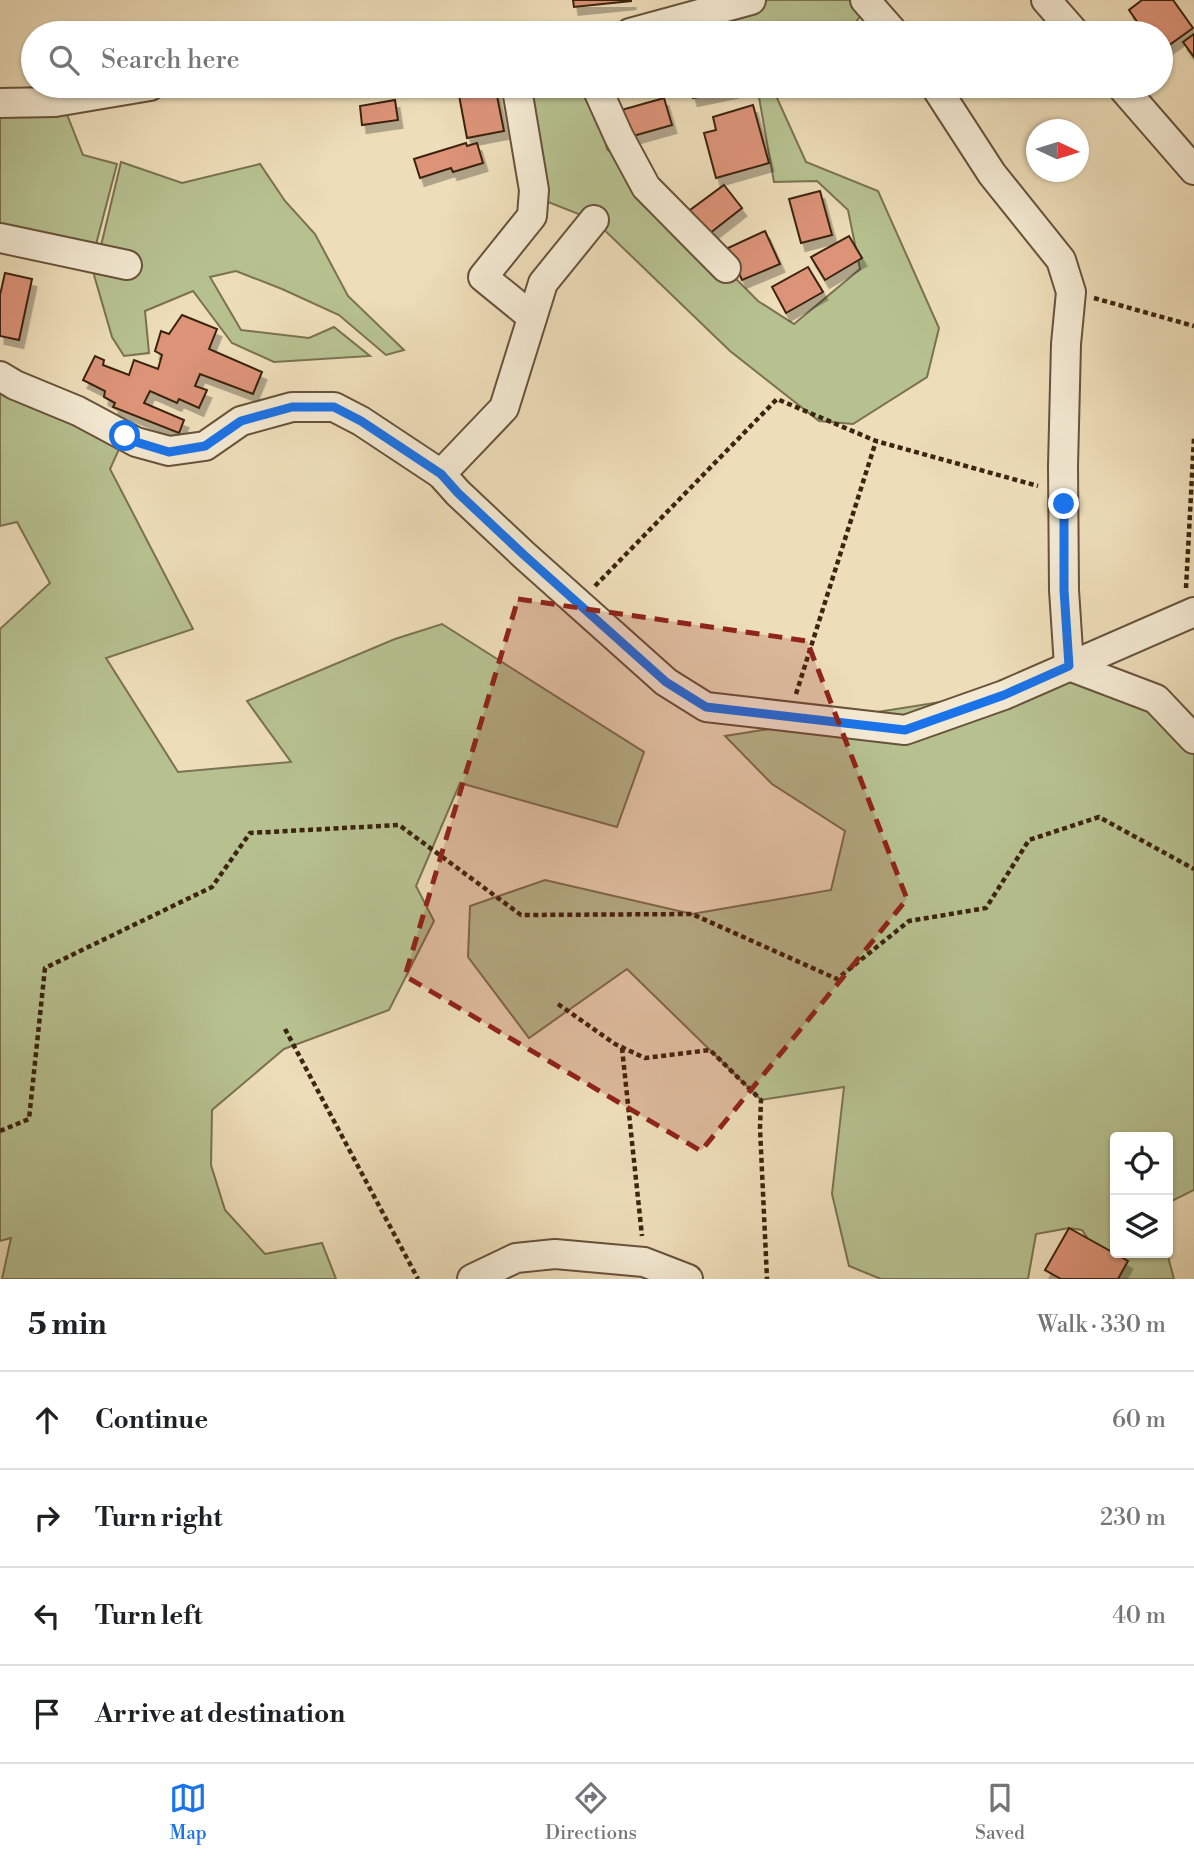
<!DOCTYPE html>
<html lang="en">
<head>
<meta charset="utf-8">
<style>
  body { margin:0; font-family:"Libre Bodoni",serif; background:#f2f2f2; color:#202124 }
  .controls { position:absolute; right:21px; bottom:21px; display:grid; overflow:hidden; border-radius:7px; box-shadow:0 2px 5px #0004 }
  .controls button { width:63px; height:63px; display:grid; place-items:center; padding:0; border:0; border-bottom:2px solid #e0e0e0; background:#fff; color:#202124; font:35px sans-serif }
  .compass { position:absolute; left:1026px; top:119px; width:63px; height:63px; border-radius:50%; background:#fff; box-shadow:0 2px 5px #0004; rotate:94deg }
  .stop { position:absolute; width:21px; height:21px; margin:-16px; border:5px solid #1a73e8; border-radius:50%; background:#fff }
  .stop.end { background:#1a73e8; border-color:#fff; box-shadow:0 2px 7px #0008 }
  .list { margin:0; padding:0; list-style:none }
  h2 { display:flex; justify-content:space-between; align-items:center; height:91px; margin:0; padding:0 28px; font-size:30px }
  h2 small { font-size:23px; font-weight:400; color:#757577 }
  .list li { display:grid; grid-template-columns:46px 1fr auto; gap:21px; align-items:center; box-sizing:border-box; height:98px; padding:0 28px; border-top:2px solid #e0e0e0 }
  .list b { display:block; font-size:26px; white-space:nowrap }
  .list em { font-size:23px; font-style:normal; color:#757577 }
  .icon { flex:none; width:38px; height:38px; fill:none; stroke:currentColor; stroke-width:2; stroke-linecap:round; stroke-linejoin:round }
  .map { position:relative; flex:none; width:1194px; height:1279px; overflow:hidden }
  .search { position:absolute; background:#fff; box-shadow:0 2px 5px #0004; left:21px; right:21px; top:21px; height:77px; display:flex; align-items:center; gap:18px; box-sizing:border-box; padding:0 24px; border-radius:38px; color:#757577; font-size:26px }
  .sheet { height:483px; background:#fff }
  nav { display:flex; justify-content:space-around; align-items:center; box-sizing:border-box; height:98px; border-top:2px solid #e0e0e0; background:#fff; font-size:19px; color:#757577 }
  nav a { display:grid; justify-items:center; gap:4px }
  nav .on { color:#1a73e8 }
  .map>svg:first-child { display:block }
  .green { fill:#b7c190; stroke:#7a7250; stroke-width:2 }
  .building { fill:#dc9378; stroke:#3c240f; stroke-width:2; filter:url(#shadow) }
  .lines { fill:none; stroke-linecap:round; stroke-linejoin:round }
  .minor-casing { stroke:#68523a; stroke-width:32 }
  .path { stroke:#3c240f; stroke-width:4.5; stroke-dasharray:5 3.5; stroke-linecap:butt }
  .minor { stroke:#f3e9d2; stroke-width:28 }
  .route { stroke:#1a73e8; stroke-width:9 }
  .marked { fill:#8f2418; fill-opacity:0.2; stroke:#8f2418; stroke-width:5; stroke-dasharray:14 9; stroke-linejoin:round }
</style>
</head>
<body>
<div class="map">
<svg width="1194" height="1279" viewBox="0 0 1194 1279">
  <defs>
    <filter id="shadow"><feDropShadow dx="4.5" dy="8" stdDeviation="0" flood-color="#0004"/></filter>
  </defs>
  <rect width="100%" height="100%" fill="#edddb9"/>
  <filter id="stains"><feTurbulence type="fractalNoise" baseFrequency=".00286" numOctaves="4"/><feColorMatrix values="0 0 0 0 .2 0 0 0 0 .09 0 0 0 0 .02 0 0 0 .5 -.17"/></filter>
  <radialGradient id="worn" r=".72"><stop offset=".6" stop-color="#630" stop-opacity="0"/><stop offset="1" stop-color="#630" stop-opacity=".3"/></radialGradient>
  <!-- green -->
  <g class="green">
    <path d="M752,0H865L870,4L847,33H728L725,27Z"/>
    <path d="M520,86H592L607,149L758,301L794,324L860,269L848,210L817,181L774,182L757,86H793L777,98L806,162L878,191L939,328L927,377L853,424L819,421L730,351L594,220L543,200Z"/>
    <path d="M64,107L83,155L117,164L94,252L0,230V110Z"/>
    <path d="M121,162L182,183L260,164L285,201L315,234L348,296L404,350L386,355L339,315L282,289L236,271L210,277L241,330L309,338L334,327L370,356L274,362L232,343L193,291L145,311L149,353L124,356L112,337L94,275Z"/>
    <path d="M0,390L125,436L110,469L193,629L106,658L178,772L291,762L247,701L395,639L442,624L644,752L617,827L460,783L416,886L434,921L389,1010L284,1049L212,1110L211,1165L225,1210L265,1254L322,1243L336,1279H2L11,1238L0,1241V629L50,583L17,522L0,526Z"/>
    <path d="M1069,666L1166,709L1194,740V1190L1168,1203V1137H1115V1253H1167L1174,1279H1114L1082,1230L1069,1228L1036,1234L1028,1279H881L849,1266L832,1194L844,1087L761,1100L627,969L529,1038L468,957L470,906L545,880L692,914L831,890L845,831L772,784L725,736L1023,689Z"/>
  </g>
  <!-- building -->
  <g class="building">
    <path d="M573,0H631V1L574,7Z"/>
    <path d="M1142,0H1173L1193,28L1161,51V33H1145L1129,10Z"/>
    <path d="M1194,34V57L1183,42Z"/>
    <path d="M481,86H495L504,131L467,138L458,90Z"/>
    <path d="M690,86H732L733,90L693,98Z"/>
    <path d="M664,98L672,125L626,138L618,111Z"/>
    <path d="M395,100L398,120L362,125L360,106Z"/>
    <path d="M753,105L769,163L716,178L704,133L716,130L713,117Z"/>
    <path d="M466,143L467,146L477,143L483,163L453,172L451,168L420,178L414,159Z"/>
    <path d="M724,185L742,208L705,237L686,213Z"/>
    <path d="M820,191L832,235L801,243L789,199Z"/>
    <path d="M765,231L780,264L742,280L728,248Z"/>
    <path d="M849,236L862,258L825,280L811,257Z"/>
    <path d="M808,267L823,292L786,313L772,287Z"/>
    <path d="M5,273L32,279L19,340L0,336V295Z"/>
    <path d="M182,315L217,329L209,349L262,372L253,394L200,374L195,386L207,390L199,408L179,399L177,403L150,391L144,403L184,420L179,433L113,407L115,403L104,397L105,391L83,380L95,356L104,360L103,365L129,375L134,360L158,369L162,355L155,351L161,331L169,334Z"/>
    <path d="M1069,1228L1128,1261L1118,1279H1061L1045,1270Z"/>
  </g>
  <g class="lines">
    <!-- minor casing -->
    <g class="minor-casing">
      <g id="minor">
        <path d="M865,0L894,33"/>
        <path d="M1046,0L1075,33"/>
        <path d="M630,33L751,0"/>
        <path d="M520,86L517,89L534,190L532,216L483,277L532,317"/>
        <path d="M596,86L619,137L646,187L726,268"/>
        <path d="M935,86L992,174L1061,260L1071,292L1066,344L1063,466L1064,590L1069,666"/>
        <path d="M1121,86L1194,170"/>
        <path d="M0,103L55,102L150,86"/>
        <path d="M0,238L127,265"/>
        <path d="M0,376L15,385L78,411L136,442L169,451L205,446L241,421L292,407H334L361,421L441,474L458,493L524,555L666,682L706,707L905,730L1004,695L1194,612"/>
        <path d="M441,474L504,408L543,283L594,220"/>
        <path d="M1069,666L1156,699L1194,739"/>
        <path d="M472,1279L516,1258L555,1254L644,1262L688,1279"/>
      </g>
    </g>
    <!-- path -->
    <g class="path">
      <path d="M1094,298L1194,326"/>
      <path d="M595,586L777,399L876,441L1038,486"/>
      <path d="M1186,588L1194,438"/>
      <path d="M796,694L876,441"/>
      <path d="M558,1004L615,1044L645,1058L710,1050L761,1100L760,1128L767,1279"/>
      <path d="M285,1029L418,1279"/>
      <path d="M622,1048L642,1236"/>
      <path d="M0,1131L29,1119L45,968L212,887L250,833L399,825L521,915L692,914L837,979L909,921L986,908L1029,840L1099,817L1194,869"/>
    </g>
    <!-- minor -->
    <use href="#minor" class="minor"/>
  </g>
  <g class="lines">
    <!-- route -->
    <path class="route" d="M125,436L136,442L169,452L205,446L241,421L292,407H334L361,421L441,474L458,493L524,555L666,682L706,707L905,730L1004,695L1069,666L1064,590V504"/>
  </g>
  <!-- marked area -->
  <path class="marked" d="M518,599L807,641L907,899L701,1151L405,976Z"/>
  <rect width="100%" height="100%" filter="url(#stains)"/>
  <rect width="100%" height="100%" fill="url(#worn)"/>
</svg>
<div class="controls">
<button><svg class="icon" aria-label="locate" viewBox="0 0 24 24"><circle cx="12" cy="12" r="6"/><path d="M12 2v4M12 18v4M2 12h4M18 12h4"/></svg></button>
<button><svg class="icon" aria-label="layers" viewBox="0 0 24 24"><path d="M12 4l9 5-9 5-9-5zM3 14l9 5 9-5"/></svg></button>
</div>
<svg class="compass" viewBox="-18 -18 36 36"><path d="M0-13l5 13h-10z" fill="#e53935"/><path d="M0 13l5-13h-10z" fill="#757577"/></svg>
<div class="stop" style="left:125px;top:436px"></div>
<div class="stop end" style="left:1064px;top:504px"></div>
<div class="search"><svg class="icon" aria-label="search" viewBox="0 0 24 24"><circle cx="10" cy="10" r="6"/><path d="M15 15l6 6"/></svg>Search here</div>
</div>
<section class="sheet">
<h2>5 min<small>Walk · 330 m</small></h2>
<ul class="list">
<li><svg class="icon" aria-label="ahead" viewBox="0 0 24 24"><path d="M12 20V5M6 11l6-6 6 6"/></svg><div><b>Continue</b></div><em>60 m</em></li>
<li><svg class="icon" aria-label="right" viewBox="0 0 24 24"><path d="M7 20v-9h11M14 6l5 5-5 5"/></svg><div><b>Turn right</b></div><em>230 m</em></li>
<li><svg class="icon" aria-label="left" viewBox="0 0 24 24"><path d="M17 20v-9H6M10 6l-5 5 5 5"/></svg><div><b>Turn left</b></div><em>40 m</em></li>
<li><svg class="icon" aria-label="arrive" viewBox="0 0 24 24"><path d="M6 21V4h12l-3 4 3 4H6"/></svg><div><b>Arrive at destination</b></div></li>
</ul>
</section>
<nav>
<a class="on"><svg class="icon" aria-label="map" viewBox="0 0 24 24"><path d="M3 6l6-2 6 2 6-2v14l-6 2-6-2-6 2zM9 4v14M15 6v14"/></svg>Map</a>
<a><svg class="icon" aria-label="directions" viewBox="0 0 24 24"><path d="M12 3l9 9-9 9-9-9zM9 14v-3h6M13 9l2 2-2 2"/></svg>Directions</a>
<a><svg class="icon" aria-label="saved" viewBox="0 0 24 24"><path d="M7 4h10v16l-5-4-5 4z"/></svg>Saved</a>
</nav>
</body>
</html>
